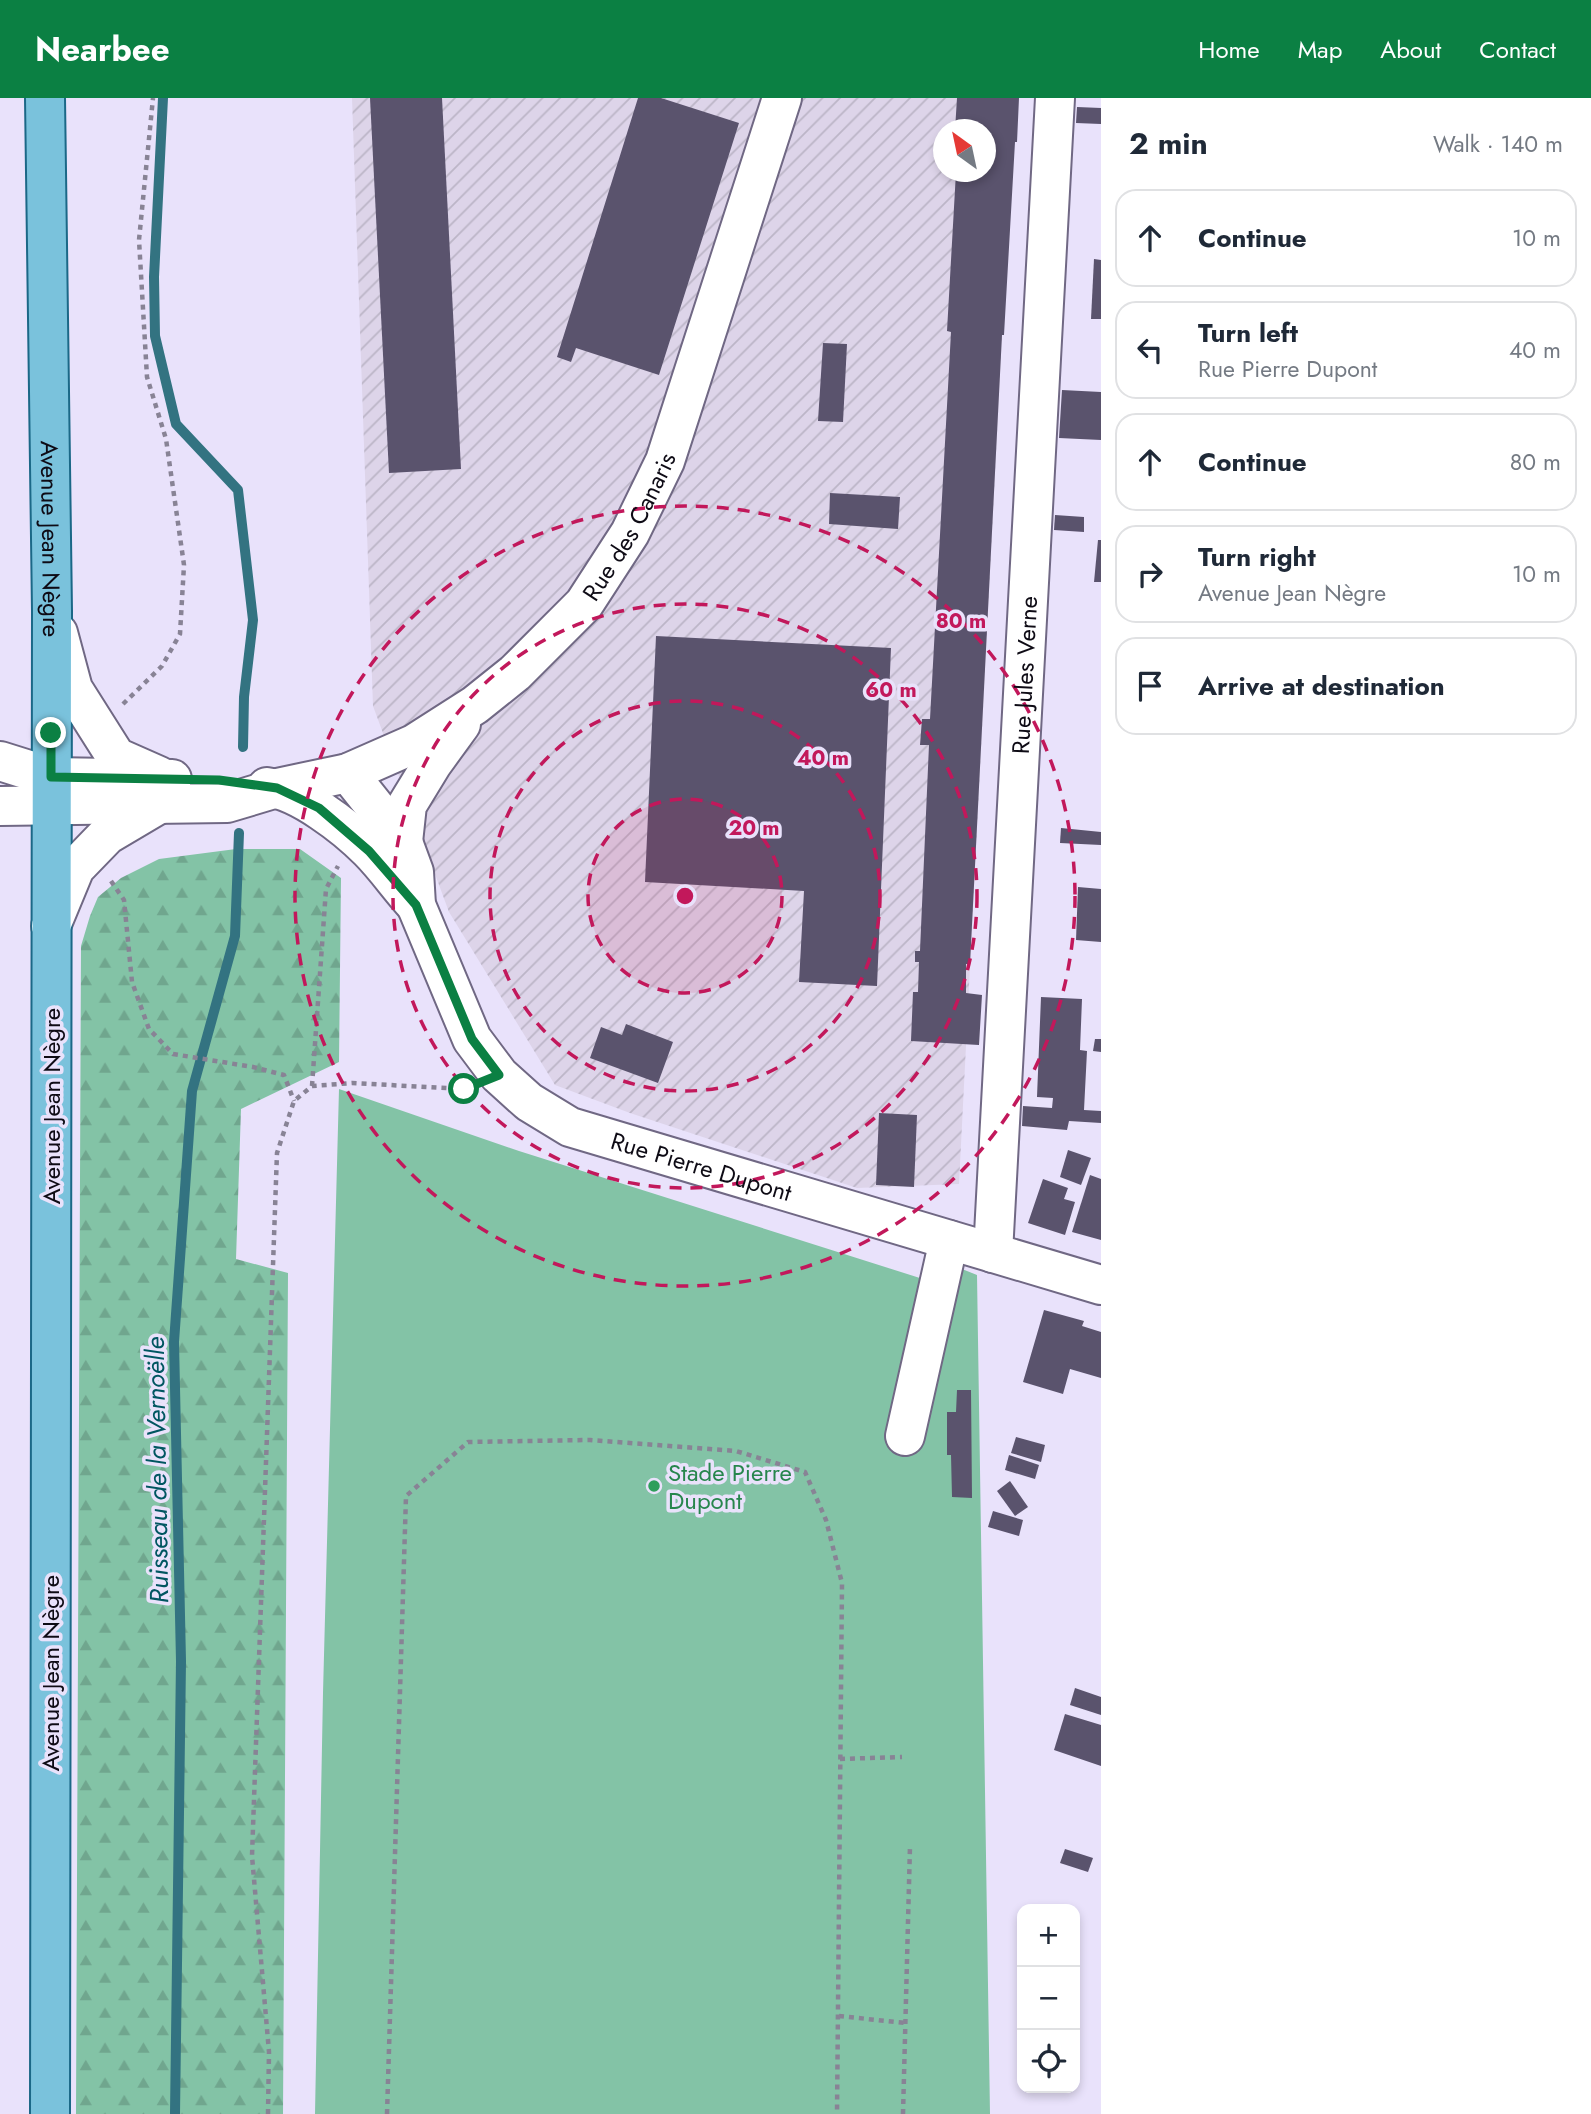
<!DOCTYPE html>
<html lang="en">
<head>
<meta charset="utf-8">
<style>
  body { margin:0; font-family:Jost,sans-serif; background:#f6f6f7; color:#1f2937 }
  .controls { position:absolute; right:21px; bottom:21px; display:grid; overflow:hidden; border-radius:14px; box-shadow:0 4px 10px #0003 }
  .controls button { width:63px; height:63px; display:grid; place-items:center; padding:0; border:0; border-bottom:2px solid #e0e1e3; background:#fff; color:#1f2937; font:35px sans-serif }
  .compass { position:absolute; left:933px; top:21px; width:63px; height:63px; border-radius:50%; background:#fff; box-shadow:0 4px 10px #0003; rotate:327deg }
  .stop { position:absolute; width:21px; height:21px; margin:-16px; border:5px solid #0b8043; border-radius:50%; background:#fff }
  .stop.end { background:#0b8043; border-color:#fff; box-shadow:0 2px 7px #0008 }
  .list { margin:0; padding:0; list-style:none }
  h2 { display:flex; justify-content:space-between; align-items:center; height:91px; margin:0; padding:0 28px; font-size:30px }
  h2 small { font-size:23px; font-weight:400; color:#747a83 }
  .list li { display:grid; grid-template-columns:46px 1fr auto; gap:21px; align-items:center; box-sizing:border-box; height:98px; margin:0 14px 14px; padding:0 14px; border:2px solid #e0e1e3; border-radius:21px }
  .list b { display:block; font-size:26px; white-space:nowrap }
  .list p { margin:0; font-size:23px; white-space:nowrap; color:#747a83 }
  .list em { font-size:23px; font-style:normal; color:#747a83 }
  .icon { flex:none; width:38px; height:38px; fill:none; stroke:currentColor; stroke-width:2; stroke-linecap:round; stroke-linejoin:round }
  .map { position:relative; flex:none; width:1101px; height:2016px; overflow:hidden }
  header { display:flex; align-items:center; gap:42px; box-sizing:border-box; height:98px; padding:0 35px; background:#0b8043; color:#fff }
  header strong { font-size:33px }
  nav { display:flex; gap:38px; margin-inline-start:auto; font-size:24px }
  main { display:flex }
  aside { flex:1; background:#fff }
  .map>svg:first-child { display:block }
  .industrial { fill:url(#industrial-furrows); fill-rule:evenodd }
  .green { fill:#83c3a6 }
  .forest { fill:url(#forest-firs) }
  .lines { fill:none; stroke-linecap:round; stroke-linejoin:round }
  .stream { stroke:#337381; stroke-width:10 }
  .building { fill:#5a536d }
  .minor-casing { stroke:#706884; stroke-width:42 }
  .major-casing { stroke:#1b6887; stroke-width:42 }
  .path { stroke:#888395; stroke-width:4.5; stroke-dasharray:5 5; stroke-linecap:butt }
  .minor { stroke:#fff; stroke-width:38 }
  .major { stroke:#7ac2dc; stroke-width:38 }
  .route { stroke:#0b8043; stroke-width:9 }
  .ring { fill:none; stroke:#c2185b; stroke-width:3.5; stroke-dasharray:12 9 }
  .leisure-dot { fill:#2e9e5b; stroke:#e9e2fb; stroke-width:2.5 }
  .labels { text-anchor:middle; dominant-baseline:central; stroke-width:7; stroke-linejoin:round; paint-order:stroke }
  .street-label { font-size:24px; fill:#0e0b15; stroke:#e9e2fb }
  .leisure-label { font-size:24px; fill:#27864d; stroke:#e9e2fb; text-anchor:start }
  .water-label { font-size:26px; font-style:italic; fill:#005661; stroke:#e9e2fb }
  .centre { fill:#c2185b; stroke:#e9e2fb; stroke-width:3.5 }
  .ring-label { font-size:21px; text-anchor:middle; font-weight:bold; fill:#c2185b; stroke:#e9e2fb; stroke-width:7; stroke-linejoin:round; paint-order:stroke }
</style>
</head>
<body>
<header>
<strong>Nearbee</strong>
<nav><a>Home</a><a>Map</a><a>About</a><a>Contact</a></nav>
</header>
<main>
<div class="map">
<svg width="1101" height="2016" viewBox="0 0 1101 2016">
  <defs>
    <pattern id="industrial-furrows" width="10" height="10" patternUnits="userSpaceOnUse" patternTransform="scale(1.75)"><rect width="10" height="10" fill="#ddd4e9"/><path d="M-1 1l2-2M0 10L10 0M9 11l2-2" fill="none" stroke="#bcb5c7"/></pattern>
    <pattern id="forest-firs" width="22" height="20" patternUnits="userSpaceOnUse" patternTransform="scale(1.75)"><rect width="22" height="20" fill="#83c3a6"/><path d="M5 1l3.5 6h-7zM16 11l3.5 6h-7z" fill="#70a68e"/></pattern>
  </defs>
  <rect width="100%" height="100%" fill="#e9e2fb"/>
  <!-- industrial -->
  <path class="industrial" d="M352,0H1014L959,1086L857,1090L630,1015L555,987L449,814L373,608ZM944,32H986V74H944Z"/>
  <!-- green -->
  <path class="green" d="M339,991L519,1053L923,1181L932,1159L977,1177L990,2016H315L323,1595Z"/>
  <!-- forest -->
  <path class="forest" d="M236,751H300L341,780L339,964L241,1011L236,1161L288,1175L283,2016H76L81,848L90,818L98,799L121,780L159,761Z"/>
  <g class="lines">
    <!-- stream -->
    <g class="stream">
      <path d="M163,0L154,179L155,238L176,326L238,392L253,522L244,599L243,649"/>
      <path d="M175,2016L181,1563L174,1244L192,993L235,838L239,735"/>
    </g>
  </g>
  <!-- building -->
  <g class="building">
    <path d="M370,0H442L461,371L389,375Z"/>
    <path d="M638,0H661L739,25L659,277L576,250L571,264L557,259Z"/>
    <path d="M957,0H1019L1017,44H1015L1004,237H1002L970,866H966V895L982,897L979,947L911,943L913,894H918L919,864H915V853H920L929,647H920L922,621H930L951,234L947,233L956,74H986V32H955Z"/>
    <path d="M1077,9L1101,10V26L1076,25Z"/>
    <path d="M1094,161L1101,162V221H1091Z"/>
    <path d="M823,245L847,246L843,324L818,323Z"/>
    <path d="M1062,292L1101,294V342L1059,340Z"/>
    <path d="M830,395L900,399L898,431L829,426Z"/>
    <path d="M1055,417L1084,419V434L1054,432Z"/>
    <path d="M1098,442H1101V484H1094Z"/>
    <path d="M656,538L891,550L877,888L799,884L804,793L645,784Z"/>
    <path d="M1061,730L1101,734V747L1060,745Z"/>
    <path d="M1078,789L1101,791V844L1076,842Z"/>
    <path d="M1041,899L1082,901L1080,952L1087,953L1084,1012L1101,1013V1025L1069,1023L1067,1032L1022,1028L1023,1008L1052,1010L1053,1000L1037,999Z"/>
    <path d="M626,926L673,944L658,985L590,960L601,929L622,937Z"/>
    <path d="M1095,941H1101V954L1093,953Z"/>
    <path d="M879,1015L917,1017L914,1089L876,1087Z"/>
    <path d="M1068,1052L1091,1060L1081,1087L1060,1079Z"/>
    <path d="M1090,1077L1101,1081V1142L1072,1134Z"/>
    <path d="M1043,1081L1068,1090L1064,1101L1075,1104L1065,1137L1028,1125Z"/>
    <path d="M1044,1212L1084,1223L1082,1228L1101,1234V1280L1070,1271L1063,1296L1023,1284Z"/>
    <path d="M957,1292H971L972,1400L952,1399L951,1357H947V1314H956Z"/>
    <path d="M1016,1339L1045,1347L1041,1364L1011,1355Z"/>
    <path d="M1009,1357L1039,1367L1035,1381L1005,1372Z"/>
    <path d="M1010,1383L1028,1409L1015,1418L997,1393Z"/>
    <path d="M993,1413L1023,1422L1019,1438L988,1429Z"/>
    <path d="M1075,1590L1101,1599V1617L1070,1607Z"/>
    <path d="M1065,1616L1101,1627V1668L1054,1652Z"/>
    <path d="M1065,1751L1093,1760L1088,1774L1060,1765Z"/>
  </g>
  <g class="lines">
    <!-- minor casing -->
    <g class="minor-casing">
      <g id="minor">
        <path d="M58,535L73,591L116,659L159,678"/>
        <path d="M0,663L51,679L172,681"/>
        <path id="s1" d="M348,675L403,744L414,774L416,807L472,941L499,977L529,1004L570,1029L1101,1187"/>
        <path d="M267,689C300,693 346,729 369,752C386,769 400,790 416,807"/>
        <path id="s2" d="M0,708L227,705L277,690L348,675L414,646L475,607L515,575L584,506L630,435L665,363L782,0"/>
        <path d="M403,744L407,707L432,666L461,626"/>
        <path d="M51,828L75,770L107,737L156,708"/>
        <path id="s3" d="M993,1155L1055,0"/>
        <path d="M905,1338L949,1142"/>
      </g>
    </g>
    <!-- major casing -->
    <g class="major-casing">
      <g id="major">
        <path id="s4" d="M45,0L52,513L50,2016"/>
      </g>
    </g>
    <!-- path -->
    <g class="path">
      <path d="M123,606L162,568L180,536L184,467L166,341L147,279L139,142L153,0"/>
      <path d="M111,783L124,802L132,884L149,931L173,956L253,969L284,977L294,1003"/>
      <path d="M312,988L326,791L338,768"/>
      <path d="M840,1661L902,1659"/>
      <path d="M839,1918L905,1925"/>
      <path d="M268,2016L269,1954L252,1758L277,1055L294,1003L312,988L352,985L464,991"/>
      <path d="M387,2016L406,1398L468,1344L590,1342L736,1353L805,1374L826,1422L842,1485L837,2016"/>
      <path d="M903,2016L910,1748"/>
    </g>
    <!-- minor -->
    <use href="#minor" class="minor"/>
    <!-- major -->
    <use href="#major" class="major"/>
  </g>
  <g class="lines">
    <!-- route -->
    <path class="route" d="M51,635V679L219,682L277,690L319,710L369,753L416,807L472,941L499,977L464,991"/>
  </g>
  <!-- distance rings -->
  <circle cx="685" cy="798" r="97" fill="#c2185b" fill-opacity=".12"/>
  <g class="ring">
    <circle cx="685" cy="798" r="97"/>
    <circle cx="685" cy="798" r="195"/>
    <circle cx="685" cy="798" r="292"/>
    <circle cx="685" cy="798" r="390"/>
  </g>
  <!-- markers -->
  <circle class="leisure-dot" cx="654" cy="1388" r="7"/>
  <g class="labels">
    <!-- street labels -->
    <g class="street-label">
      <text stroke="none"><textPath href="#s2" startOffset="735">Rue des Canaris</textPath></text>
      <text stroke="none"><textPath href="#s4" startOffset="441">Avenue Jean Nègre</textPath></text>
      <text stroke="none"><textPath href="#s3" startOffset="579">Rue Jules Verne</textPath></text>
      <text transform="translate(51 1008) rotate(-90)">Avenue Jean Nègre</text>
      <text stroke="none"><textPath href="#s1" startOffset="569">Rue Pierre Dupont</textPath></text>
      <text transform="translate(50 1575) rotate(-90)">Avenue Jean Nègre</text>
    </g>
    <!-- leisure labels -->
    <g class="leisure-label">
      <text x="668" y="1374">Stade Pierre<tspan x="668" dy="28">Dupont</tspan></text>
    </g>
    <!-- water labels -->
    <g class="water-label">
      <text transform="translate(157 1372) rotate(-91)">Ruisseau de la Vernoëlle</text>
    </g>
  </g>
  <circle cx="685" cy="798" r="10" class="centre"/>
  <g class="ring-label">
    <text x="961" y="530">80 m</text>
    <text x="891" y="599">60 m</text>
    <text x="823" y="667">40 m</text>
    <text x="754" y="737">20 m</text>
  </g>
</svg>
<div class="controls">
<button>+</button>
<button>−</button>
<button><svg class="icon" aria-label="locate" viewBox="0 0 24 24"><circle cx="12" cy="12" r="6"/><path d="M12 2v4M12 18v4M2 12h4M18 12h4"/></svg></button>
</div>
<svg class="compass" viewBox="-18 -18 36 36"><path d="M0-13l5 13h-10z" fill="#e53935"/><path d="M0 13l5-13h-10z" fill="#747a83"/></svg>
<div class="stop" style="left:464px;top:991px"></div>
<div class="stop end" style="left:51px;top:635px"></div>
</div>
<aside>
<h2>2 min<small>Walk · 140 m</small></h2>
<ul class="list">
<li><svg class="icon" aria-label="ahead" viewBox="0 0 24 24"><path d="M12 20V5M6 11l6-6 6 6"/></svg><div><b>Continue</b></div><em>10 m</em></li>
<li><svg class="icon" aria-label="left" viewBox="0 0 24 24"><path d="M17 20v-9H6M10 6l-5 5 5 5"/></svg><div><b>Turn left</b><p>Rue Pierre Dupont</p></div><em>40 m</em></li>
<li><svg class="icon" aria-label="ahead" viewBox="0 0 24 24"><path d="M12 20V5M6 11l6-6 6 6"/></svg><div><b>Continue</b></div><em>80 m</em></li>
<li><svg class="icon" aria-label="right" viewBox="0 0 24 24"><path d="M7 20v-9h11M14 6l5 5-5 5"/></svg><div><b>Turn right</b><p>Avenue Jean Nègre</p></div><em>10 m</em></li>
<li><svg class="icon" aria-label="arrive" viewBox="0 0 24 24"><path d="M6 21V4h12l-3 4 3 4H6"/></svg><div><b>Arrive at destination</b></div></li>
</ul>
</aside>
</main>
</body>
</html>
